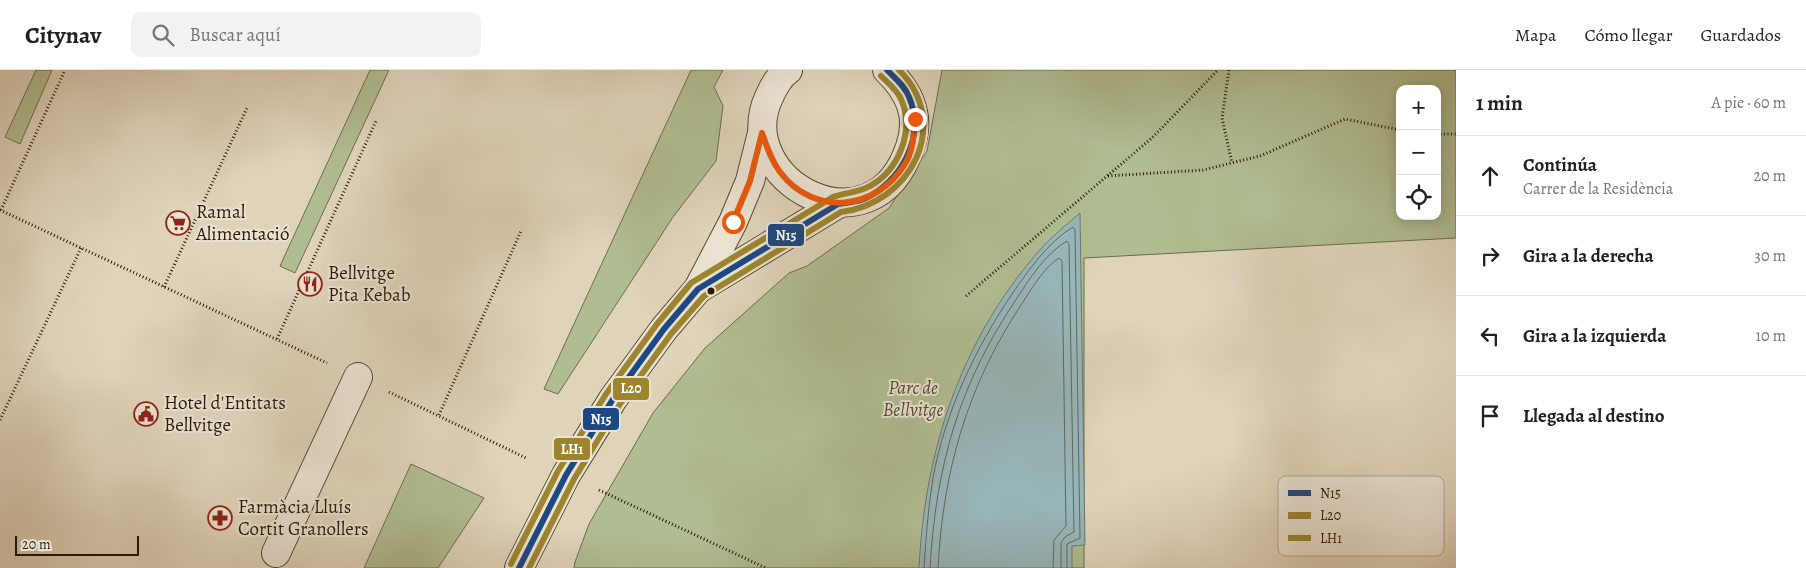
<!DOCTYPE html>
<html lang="es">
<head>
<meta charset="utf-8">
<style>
  body { margin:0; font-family:Alegreya,serif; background:#f2f2f2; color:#202124 }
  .controls { position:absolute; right:15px; top:15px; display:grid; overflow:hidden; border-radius:10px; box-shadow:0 2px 12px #0003 }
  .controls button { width:45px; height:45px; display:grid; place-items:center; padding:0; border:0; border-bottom:1px solid #e0e0e0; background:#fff; color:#202124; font:25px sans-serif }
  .scale { position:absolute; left:15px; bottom:12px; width:124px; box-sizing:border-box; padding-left:5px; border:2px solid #2a1b06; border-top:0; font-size:14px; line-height:18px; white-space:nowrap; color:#2a1b06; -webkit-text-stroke:4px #eae2d2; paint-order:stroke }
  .stop { position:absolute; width:15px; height:15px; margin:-11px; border:4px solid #ea580c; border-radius:50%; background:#fff }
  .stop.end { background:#ea580c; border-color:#fff; box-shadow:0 1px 5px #0008 }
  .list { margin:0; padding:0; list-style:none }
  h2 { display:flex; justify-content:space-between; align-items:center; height:65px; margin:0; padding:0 20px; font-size:21px }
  h2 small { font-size:16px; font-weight:400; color:#757577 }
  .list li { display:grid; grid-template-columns:32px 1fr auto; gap:15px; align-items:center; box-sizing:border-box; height:80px; padding:0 20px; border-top:1px solid #e0e0e0 }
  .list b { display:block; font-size:19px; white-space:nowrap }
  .list p { margin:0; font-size:16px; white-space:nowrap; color:#757577 }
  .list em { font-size:16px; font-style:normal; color:#757577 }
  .icon { flex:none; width:28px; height:28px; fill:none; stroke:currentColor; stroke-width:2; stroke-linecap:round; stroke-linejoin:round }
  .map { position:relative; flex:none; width:1456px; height:498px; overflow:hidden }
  header { display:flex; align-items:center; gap:30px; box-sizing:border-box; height:70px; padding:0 25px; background:#fff; border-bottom:1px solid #e0e0e0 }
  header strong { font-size:24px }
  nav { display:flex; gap:28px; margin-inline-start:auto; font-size:18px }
  .search { width:350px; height:45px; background:#f2f2f2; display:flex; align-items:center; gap:12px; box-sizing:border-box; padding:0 18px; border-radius:10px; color:#757577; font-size:19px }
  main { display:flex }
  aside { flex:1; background:#fff }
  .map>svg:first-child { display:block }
  .green { fill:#b0bc91; stroke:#6d6c4c; fill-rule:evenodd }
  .water { fill:#97b6b9; stroke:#6b7871 }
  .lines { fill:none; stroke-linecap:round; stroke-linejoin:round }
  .shore { stroke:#606860; stroke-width:1 }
  .minor-casing { stroke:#574933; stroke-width:30 }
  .path { stroke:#2a1b06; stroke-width:3; stroke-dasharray:1 2.5; stroke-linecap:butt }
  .minor { stroke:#eae2d2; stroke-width:28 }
  .bus-1-casing { stroke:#eae2d2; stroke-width:10 }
  .bus-2-casing { stroke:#eae2d2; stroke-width:10 }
  .bus-3-casing { stroke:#eae2d2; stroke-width:10 }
  .bus-1 { stroke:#1c4883; stroke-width:6 }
  .bus-2 { stroke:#9c852e; stroke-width:6 }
  .bus-3 { stroke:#9c852e; stroke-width:6 }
  .route { stroke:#ea580c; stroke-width:6 }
  .bus-dot { fill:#2a1b06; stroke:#eae2d2; stroke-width:2 }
  .labels { text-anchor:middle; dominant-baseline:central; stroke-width:4; stroke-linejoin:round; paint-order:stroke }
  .poi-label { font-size:19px; fill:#2a1b06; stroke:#eae2d2; text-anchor:start }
  .park-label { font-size:19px; font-style:italic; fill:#524b30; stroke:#eae2d2 }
  .key { fill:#eae2d2; stroke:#b0a695; stroke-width:1 }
  .key-label { font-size:14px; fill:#2a1b06 }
  .line-badge { stroke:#eae2d2; stroke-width:2 }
  .badge-label { font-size:14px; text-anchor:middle; font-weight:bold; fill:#fff }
</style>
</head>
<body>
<header>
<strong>Citynav</strong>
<div class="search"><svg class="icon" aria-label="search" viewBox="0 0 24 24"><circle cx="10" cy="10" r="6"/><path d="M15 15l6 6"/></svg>Buscar aquí</div>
<nav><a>Mapa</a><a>Cómo llegar</a><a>Guardados</a></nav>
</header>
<main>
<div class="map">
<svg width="1456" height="498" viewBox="0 0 1456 498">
  <rect width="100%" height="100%" fill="#dfd3ba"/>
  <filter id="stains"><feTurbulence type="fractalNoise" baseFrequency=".004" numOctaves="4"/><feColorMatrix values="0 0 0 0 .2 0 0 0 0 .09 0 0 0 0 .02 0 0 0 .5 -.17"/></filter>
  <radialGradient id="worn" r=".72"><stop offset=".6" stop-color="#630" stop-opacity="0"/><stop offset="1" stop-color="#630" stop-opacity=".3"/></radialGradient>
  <!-- green -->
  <g class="green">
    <path d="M36,0H52L20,74L5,67Z"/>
    <path d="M370,0H389L295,203L280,196Z"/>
    <path d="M691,0H723L714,17L723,36L716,91L673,147L558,324L544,319Z"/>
    <path d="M942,0H1456V168L1084,188V498H574L575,492L589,454L653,343L705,278L789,203L807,196L889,138L927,81ZM1400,19H1437V146H1400Z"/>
    <path d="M411,394L484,428L438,498H364Z"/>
  </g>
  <!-- water -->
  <path class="water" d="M1080,143L1085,475L1072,476V498H919C925,380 960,272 1038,182C1050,168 1066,155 1080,143Z"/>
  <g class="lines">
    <!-- shore -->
    <g class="shore">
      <path d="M924,498C926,468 928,438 933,408C945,342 975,279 1012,224C1028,201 1048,172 1073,157L1075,160L1080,468L1067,474V498"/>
      <path d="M930,498C936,395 959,314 1017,228C1030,208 1046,183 1067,171L1069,174L1074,462L1065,467L1061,473V498"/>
      <path d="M938,498C943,401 967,317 1021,235C1031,220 1044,197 1059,188L1062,191L1066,456L1054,470L1053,498"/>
    </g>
    <!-- minor casing -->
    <g class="minor-casing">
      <g id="minor">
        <path d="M788,0C779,6 773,18 769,27C730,110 873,189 910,77C921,46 909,21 887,0"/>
        <path d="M698,219L838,134"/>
        <path d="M276,483L358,307"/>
        <path d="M519,498L566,405L613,329L664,259L698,219L733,152L750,111L762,63"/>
      </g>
    </g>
    <!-- path -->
    <g class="path">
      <path d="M1229,0L1222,48L1232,93"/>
      <path d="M1437,64H1456"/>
      <path d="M1108,106L1203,100L1260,86L1345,49L1400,60"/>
      <path d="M0,140L327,293"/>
      <path d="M1,140L65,0"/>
      <path d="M164,217L247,38"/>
      <path d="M966,226L1153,67L1218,0"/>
      <path d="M277,269L376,51"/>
      <path d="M389,322L526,388"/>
      <path d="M439,345L521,161"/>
      <path d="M0,350L81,178"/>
      <path d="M599,420L766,498"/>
    </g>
    <!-- minor -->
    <use href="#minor" class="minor"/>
    <!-- bus-1 casing -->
    <g class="bus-1-casing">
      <path id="bus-1" d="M519,498L566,405L613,329L664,259L698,219L838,134C847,133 856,132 864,129C902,112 926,66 909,27C905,16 895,8 887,0"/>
    </g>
    <!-- bus-2 casing -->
    <g class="bus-2-casing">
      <path id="bus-2" d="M529,498L574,409L620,334L671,264L704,226L841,142C910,134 953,54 899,0"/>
    </g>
    <!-- bus-3 casing -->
    <g class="bus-3-casing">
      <path id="bus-3" d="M511,494L558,401L606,324L657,254L691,213L833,127C846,122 858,123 870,116C899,100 915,60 901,29C897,20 888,13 881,6"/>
    </g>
    <!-- bus-1 -->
    <use href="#bus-1" class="bus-1"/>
    <!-- bus-2 -->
    <use href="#bus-2" class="bus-2"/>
    <!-- bus-3 -->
    <use href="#bus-3" class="bus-3"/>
  </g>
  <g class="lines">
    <!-- route -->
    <path class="route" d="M733,152L750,111L762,63C767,77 771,90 780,102C814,147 876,141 905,94C913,81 914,64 915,49"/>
  </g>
  <!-- icons -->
  <defs>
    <g id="supermarket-ring" transform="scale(1.25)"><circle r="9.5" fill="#eae2d2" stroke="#8f2418" stroke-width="1.5"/><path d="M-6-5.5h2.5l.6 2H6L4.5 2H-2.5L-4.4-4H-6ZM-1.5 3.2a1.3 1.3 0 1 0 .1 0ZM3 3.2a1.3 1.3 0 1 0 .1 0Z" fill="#8f2418"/></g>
    <g id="restaurant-ring" transform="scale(1.25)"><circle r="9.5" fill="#eae2d2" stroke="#8f2418" stroke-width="1.5"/><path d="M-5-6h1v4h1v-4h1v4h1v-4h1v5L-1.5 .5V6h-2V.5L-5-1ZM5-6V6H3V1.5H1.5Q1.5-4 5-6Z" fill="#8f2418"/></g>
    <g id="civic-ring" transform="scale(1.25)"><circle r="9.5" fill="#eae2d2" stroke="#8f2418" stroke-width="1.5"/><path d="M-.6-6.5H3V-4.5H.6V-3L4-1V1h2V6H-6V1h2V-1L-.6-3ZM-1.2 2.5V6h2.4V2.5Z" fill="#8f2418"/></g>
    <g id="pharmacy-ring" transform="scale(1.25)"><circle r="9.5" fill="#eae2d2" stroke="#8f2418" stroke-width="1.5"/><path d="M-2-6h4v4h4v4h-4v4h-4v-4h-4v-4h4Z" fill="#8f2418"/></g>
  </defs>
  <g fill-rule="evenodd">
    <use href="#supermarket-ring" x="178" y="153"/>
    <use href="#restaurant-ring" x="310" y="214"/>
    <use href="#civic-ring" x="146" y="344"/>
    <use href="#pharmacy-ring" x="220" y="448"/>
  </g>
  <!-- markers -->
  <circle class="bus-dot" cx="711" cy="221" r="4.5"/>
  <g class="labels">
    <!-- poi labels -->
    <g class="poi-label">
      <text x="196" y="142">Ramal<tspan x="196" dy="22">Alimentació</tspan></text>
      <text x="328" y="203">Bellvitge<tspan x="328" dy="22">Pita Kebab</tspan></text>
      <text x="164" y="333">Hotel d'Entitats<tspan x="164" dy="22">Bellvitge</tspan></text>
      <text x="238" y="437">Farmàcia Lluís<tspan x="238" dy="22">Cortit Granollers</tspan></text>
    </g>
    <!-- park labels -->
    <g class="park-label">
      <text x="913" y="318">Parc de<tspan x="913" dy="22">Bellvitge</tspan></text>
    </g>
  </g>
  <!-- legend -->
  <rect x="1278" y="406" width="166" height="80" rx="8" class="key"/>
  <rect x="1288" y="420" width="23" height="6" fill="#1c4883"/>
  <rect x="1288" y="442" width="23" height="7" fill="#9c852e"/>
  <rect x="1288" y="465" width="23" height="6" fill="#9c852e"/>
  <g class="key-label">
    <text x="1320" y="428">N15</text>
    <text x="1320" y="450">L20</text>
    <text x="1320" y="473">LH1</text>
  </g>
  <g class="line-badge">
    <rect x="767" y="153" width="38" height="24" rx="5" fill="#1c4883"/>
    <rect x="612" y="307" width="38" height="24" rx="5" fill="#9c852e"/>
    <rect x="582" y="337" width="38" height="24" rx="5" fill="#1c4883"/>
    <rect x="553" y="367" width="38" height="24" rx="5" fill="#9c852e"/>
  </g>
  <g class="badge-label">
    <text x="786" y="170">N15</text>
    <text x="631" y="323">L20</text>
    <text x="601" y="354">N15</text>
    <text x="572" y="384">LH1</text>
  </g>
  <rect width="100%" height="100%" filter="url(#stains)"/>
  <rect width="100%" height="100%" fill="url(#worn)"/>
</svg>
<div class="controls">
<button>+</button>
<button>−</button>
<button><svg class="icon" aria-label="locate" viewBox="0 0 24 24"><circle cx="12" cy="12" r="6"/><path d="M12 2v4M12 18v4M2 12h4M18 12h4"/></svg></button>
</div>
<div class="scale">20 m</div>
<div class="stop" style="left:733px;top:152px"></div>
<div class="stop end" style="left:915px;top:49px"></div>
</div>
<aside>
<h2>1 min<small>A pie · 60 m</small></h2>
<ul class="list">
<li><svg class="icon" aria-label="ahead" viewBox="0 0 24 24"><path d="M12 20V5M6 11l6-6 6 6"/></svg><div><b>Continúa</b><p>Carrer de la Residència</p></div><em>20 m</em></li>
<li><svg class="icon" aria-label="right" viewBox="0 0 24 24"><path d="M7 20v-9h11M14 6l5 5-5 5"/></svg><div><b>Gira a la derecha</b></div><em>30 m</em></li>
<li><svg class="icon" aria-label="left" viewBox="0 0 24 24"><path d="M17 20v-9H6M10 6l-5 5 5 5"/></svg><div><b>Gira a la izquierda</b></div><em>10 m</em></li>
<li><svg class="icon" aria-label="arrive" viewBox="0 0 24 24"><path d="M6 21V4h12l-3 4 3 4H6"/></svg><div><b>Llegada al destino</b></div></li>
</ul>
</aside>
</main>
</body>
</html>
